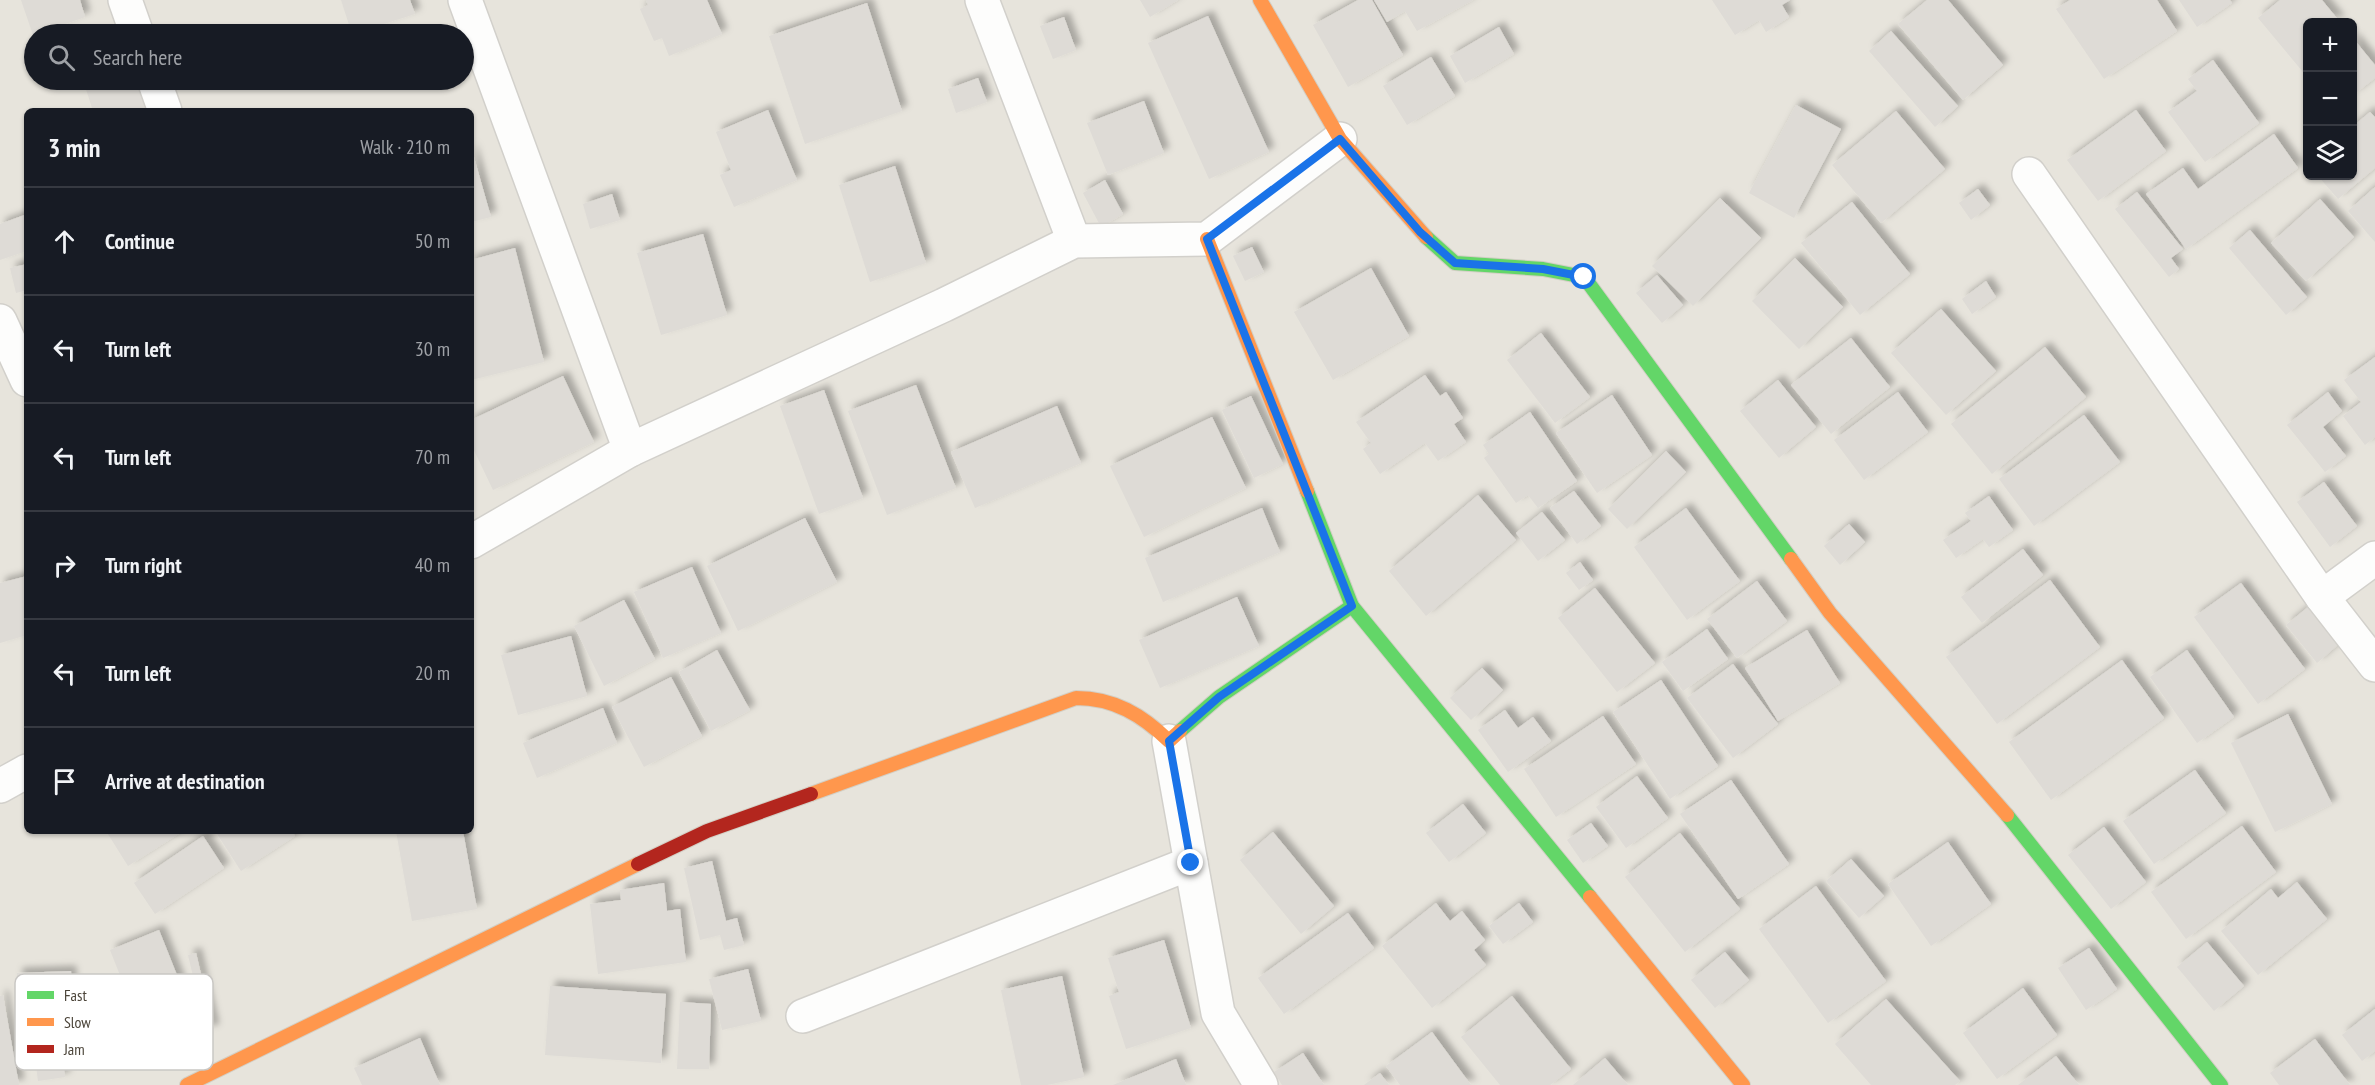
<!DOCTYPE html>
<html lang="en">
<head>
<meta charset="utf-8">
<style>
  body { margin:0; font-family:"PT Sans Narrow",sans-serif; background:#20242c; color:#f1f3f6 }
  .controls { position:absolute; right:18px; top:18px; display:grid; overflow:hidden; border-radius:9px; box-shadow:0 2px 4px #0004 }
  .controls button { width:54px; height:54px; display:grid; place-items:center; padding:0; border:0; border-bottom:2px solid #363941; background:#171b24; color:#f1f3f6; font:30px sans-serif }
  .stop { position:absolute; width:18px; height:18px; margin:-14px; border:4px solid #1a73e8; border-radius:50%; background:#fff }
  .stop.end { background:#1a73e8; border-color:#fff; box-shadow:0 2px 6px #0008 }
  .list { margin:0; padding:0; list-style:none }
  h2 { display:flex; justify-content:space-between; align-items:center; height:78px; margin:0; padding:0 24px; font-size:26px }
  h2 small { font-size:20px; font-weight:400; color:#9ea1a6 }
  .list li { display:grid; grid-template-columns:39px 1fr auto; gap:18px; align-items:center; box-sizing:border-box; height:108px; padding:0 24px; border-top:2px solid #363941 }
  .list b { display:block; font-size:22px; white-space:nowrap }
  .list em { font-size:20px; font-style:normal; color:#9ea1a6 }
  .icon { flex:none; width:33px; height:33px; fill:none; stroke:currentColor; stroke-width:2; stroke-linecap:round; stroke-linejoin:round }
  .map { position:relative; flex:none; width:2375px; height:1085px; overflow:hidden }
  .search { position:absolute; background:#171b24; box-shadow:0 2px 4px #0004; left:24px; top:24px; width:450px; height:66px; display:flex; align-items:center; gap:15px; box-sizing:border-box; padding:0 21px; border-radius:33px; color:#9ea1a6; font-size:22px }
  .panel { position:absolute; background:#171b24; box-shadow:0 2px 4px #0004; left:24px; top:108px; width:450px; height:726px; border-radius:9px }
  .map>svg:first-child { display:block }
  .residential { fill:#e7e4dc; fill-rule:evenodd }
  .building { fill:#dedbd6; filter:url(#shadow) }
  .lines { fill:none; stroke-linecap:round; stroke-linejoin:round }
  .street-casing { stroke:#d2d0cb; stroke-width:36 }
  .fast-casing { stroke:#d3cfc5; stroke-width:16 }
  .slow-casing { stroke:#d3cfc5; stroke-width:16 }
  .jam-casing { stroke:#d3cfc5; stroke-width:16 }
  .street { stroke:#fdfdfc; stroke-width:33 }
  .fast { stroke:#63d668; stroke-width:14 }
  .slow { stroke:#ff974d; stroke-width:14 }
  .jam { stroke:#b3261e; stroke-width:14 }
  .route { stroke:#1a73e8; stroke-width:8 }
  .key { fill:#fff; stroke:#c9c7c4; stroke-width:1.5 }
  .key-label { font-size:16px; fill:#4b4439 }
</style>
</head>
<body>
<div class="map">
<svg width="2375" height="1085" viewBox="0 0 2375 1085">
  <defs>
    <filter id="shadow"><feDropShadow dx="5.5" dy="-5.5" stdDeviation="3" flood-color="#0004"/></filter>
  </defs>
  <rect width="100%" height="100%" fill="#f4f2ee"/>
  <!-- residential -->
  <path class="residential" d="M0,0H2375V1085H0ZM2308,22H2352V176H2308ZM34,34H464V80H34ZM27,111H471V831H27Z"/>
  <!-- building -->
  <g class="building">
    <path d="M21,0H80L85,17L33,35Z"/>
    <path d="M341,0H410L415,14L352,34Z"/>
    <path d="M646,0H707L722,34L669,56L662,38L654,41L640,9L648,5Z"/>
    <path d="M1140,0H1178L1150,17Z"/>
    <path d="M1358,0H1372L1403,55L1348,87L1313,25Z"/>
    <path d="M1374,0H1473L1417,31L1405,11L1387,22Z"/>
    <path d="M1712,0H1790L1782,5L1789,17L1766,32L1759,20L1735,35Z"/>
    <path d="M1927,0H1948L2003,65L1963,100L1898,24Z"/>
    <path d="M2070,0H2157L2177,31L2104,79L2056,9Z"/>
    <path d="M2179,0H2230L2232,3L2197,27Z"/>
    <path d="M2280,0H2322L2340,22H2308V78L2258,18Z"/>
    <path d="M867,3L902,111L805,144L769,36Z"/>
    <path d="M1208,16L1269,152L1209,179L1148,43Z"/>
    <path d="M1064,17L1076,50L1053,59L1040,26Z"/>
    <path d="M1499,27L1514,54L1465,83L1450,56Z"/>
    <path d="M1891,31L1958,106L1935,127L1869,51Z"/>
    <path d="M2352,37L2375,65V78L2352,96Z"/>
    <path d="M1431,57L1455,96L1407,125L1383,86Z"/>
    <path d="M2213,60L2259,123L2205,162L2168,112L2197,91L2188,79Z"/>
    <path d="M978,78L987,102L956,113L948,89Z"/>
    <path d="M83,80H138L148,111H93Z"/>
    <path d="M407,80H433L409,87Z"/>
    <path d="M1144,101L1164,153L1108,175L1087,123Z"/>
    <path d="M1796,105L1841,129L1794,218L1749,193Z"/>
    <path d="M768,110L797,180L734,207L720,175L731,170L716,132Z"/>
    <path d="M2136,110L2166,151L2098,201L2067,160Z"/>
    <path d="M1896,111L1945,169L1881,223L1832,165Z"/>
    <path d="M2370,112L2375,117V168L2338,199L2318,176H2352V127Z"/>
    <path d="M2274,134L2298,168L2186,249L2146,194L2183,168L2198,189Z"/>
    <path d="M471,147L491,217L471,222Z"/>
    <path d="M895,166L926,263L870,282L839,185Z"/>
    <path d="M1105,180L1123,214L1101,227L1083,193Z"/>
    <path d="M2375,187V242L2348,211Z"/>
    <path d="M1978,189L1990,205L1971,220L1959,203Z"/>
    <path d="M2137,192L2183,249L2171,258L2179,269L2169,277L2115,209Z"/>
    <path d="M612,194L620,220L590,229L583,204Z"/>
    <path d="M1720,198L1761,238L1693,306L1652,266Z"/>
    <path d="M2320,199L2354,237L2306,281L2271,243Z"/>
    <path d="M1852,202L1910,274L1860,315L1801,243Z"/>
    <path d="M27,214V251L0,260V224Z"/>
    <path d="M2250,230L2307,297L2286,315L2229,248Z"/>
    <path d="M703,234L727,315L661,335L637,253Z"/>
    <path d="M1252,247L1264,272L1245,281L1233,256Z"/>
    <path d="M515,248L544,362L471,380V260Z"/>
    <path d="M1795,258L1843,307L1799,349L1752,301Z"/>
    <path d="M27,264V290L16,293L10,268Z"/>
    <path d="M1371,268L1409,336L1333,380L1294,312Z"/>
    <path d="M1657,275L1683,305L1662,323L1636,293Z"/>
    <path d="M1986,281L1996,297L1972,314L1962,299Z"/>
    <path d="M1941,309L1996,371L1946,415L1891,353Z"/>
    <path d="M1541,333L1590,397L1555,423L1507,360Z"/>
    <path d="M1851,338L1890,387L1831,434L1791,385Z"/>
    <path d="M2045,347L2086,397L1992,474L1951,424Z"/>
    <path d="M2375,357V437L2365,445L2343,416L2361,402L2344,380Z"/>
    <path d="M1425,375L1440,396L1446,392L1463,418L1454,424L1466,442L1438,461L1425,443L1380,474L1363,449L1371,443L1356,422Z"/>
    <path d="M563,376L594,442L493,490L471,444V420Z"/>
    <path d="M1778,380L1816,427L1779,458L1740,411Z"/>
    <path d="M916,385L956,488L887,515L848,411Z"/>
    <path d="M824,390L863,498L819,514L780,406Z"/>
    <path d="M1898,392L1928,432L1864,480L1834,440Z"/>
    <path d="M2328,392L2342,411L2323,427L2346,456L2325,472L2287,425Z"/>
    <path d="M1612,395L1652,455L1597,493L1556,433Z"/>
    <path d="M1251,396L1283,464L1254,478L1222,410Z"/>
    <path d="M1057,406L1081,463L975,508L951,452Z"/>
    <path d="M1530,412L1577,481L1538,508L1528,495L1516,503L1484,458L1489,454L1483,445Z"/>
    <path d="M2084,415L2120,462L2034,526L1999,479Z"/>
    <path d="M1212,417L1246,488L1144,537L1110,466Z"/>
    <path d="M1666,451L1686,472L1627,529L1608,509Z"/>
    <path d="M2324,482L2357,526L2330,547L2297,502Z"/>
    <path d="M1574,491L1601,526L1577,544L1550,508Z"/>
    <path d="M1478,495L1516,540L1426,616L1389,571Z"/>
    <path d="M1989,496L2013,530L1989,547L1983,539L1956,558L1943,540L1971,521L1965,513Z"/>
    <path d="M1262,508L1280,552L1163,602L1145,558Z"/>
    <path d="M1686,508L1740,581L1687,620L1634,547Z"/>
    <path d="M1542,512L1565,540L1538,561L1516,533Z"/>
    <path d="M805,518L837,582L738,631L707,566Z"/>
    <path d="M1849,524L1865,542L1840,565L1824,546Z"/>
    <path d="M2023,549L2043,575L1982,623L1961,597Z"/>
    <path d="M1580,562L1593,580L1579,590L1566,573Z"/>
    <path d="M692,567L721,633L663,658L634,592Z"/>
    <path d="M27,576V635L0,643V583Z"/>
    <path d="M2050,580L2100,647L1997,724L1946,657Z"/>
    <path d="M1757,581L1787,621L1737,658L1707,619Z"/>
    <path d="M2241,583L2305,669L2258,704L2194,617Z"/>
    <path d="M1595,588L1655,663L1617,692L1558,618Z"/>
    <path d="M1237,597L1259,646L1160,688L1139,640Z"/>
    <path d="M624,600L655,659L604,686L574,626Z"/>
    <path d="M2308,607L2339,644L2317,663L2286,625Z"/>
    <path d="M1707,629L1728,659L1683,691L1662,662Z"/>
    <path d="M1807,630L1840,683L1778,721L1745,668Z"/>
    <path d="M571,636L587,696L518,715L501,655Z"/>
    <path d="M717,650L750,710L711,731L679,672Z"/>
    <path d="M2187,650L2234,717L2197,743L2150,677Z"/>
    <path d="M2122,660L2164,718L2051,800L2009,742Z"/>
    <path d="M1733,664L1778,724L1733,758L1687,698Z"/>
    <path d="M1482,668L1503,690L1471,720L1450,698Z"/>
    <path d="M671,677L702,736L644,767L612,707Z"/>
    <path d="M1661,680L1718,766L1670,799L1613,712Z"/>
    <path d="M603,708L617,743L537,778L523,743Z"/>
    <path d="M1505,710L1518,728L1533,717L1551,741L1508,772L1478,730Z"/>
    <path d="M2288,714L2332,804L2275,832L2231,743Z"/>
    <path d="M1603,716L1636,764L1556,817L1524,769Z"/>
    <path d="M2195,770L2226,813L2154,864L2123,821Z"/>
    <path d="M1637,776L1668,818L1626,848L1596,807Z"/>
    <path d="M1731,780L1789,864L1738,899L1680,814Z"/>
    <path d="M1463,804L1486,833L1449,862L1426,833Z"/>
    <path d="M1591,823L1608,846L1583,863L1567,840Z"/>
    <path d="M2242,826L2276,872L2186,939L2151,892Z"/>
    <path d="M2104,827L2146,882L2111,909L2068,855Z"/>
    <path d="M106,831H179L180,833L128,866Z"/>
    <path d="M215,831H292L295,836L241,871Z"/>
    <path d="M396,831H463L477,909L412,921Z"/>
    <path d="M1273,832L1334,906L1301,934L1240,860Z"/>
    <path d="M1680,833L1740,909L1685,952L1625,877Z"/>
    <path d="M203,836L224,868L155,914L134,883Z"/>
    <path d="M1948,842L1991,904L1931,946L1888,884Z"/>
    <path d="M1851,859L1884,896L1859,918L1826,881Z"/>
    <path d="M712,861L726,921L737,918L744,945L724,950L720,935L700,940L684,868Z"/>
    <path d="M2297,882L2327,919L2258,975L2221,931L2271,889L2278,898Z"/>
    <path d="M664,883L667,911L680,909L686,962L598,974L590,904L621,900L620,890Z"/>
    <path d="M1816,886L1886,981L1828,1023L1759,929Z"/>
    <path d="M1436,903L1450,921L1462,911L1485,940L1474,950L1486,965L1432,1008L1382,946Z"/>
    <path d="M1519,903L1533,922L1503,944L1489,926Z"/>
    <path d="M1348,913L1374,948L1284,1014L1258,978Z"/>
    <path d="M159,930L202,1038L153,1058L110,950Z"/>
    <path d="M1164,940L1191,1028L1126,1049L1109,996L1119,992L1108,958Z"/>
    <path d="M2207,942L2244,986L2214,1011L2177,967Z"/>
    <path d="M2089,948L2117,989L2086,1010L2058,968Z"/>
    <path d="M1725,952L1749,980L1715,1008L1691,980Z"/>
    <path d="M196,953L214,1029L206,1032L188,955Z"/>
    <path d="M748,969L761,1021L722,1030L709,979Z"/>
    <path d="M71,971L73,1019L19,1022L17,973Z"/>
    <path d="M1062,976L1084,1077L1047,1085H1021L1001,990Z"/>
    <path d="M550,986L666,994L661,1063L545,1055Z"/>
    <path d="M2023,988L2057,1035L1997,1079L1963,1033Z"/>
    <path d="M3,995L19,1085H0V996Z"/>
    <path d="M1512,996L1571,1069L1550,1085H1500L1461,1037Z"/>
    <path d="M1886,999L1960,1081L1955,1085H1871L1835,1044Z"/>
    <path d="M680,1002L711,1004L709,1069H677Z"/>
    <path d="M2375,1009V1051L2362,1061L2342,1035Z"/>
    <path d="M59,1031L65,1077L38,1081L32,1035Z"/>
    <path d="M1432,1032L1471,1085H1400L1386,1066Z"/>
    <path d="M420,1038L440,1085H362L354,1068Z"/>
    <path d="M2315,1039L2350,1085H2279L2270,1073Z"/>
    <path d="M1303,1053L1324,1085H1282L1274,1072Z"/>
    <path d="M2056,1056L2079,1085H2018Z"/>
    <path d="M1605,1058L1628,1085H1573Z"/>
    <path d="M1176,1059L1186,1085H1113Z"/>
    <path d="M1380,1073L1389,1085H1364Z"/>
  </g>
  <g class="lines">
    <!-- street casing -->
    <g class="street-casing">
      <g id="street">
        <path d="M125,0L137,34"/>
        <path d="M465,0L630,450"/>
        <path d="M982,0L1074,241"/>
        <path d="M154,80L165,111"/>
        <path d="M2029,174L2322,597L2375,665"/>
        <path d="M0,321L27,380"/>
        <path d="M471,542L630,450L944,305L1074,241L1207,239L1340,139"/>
        <path d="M2322,597L2375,558"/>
        <path d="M1169,741L1218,1013L1261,1085"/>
        <path d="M0,786L27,771"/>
        <path d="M803,1016L1191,863"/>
      </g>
    </g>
    <!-- fast casing -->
    <g class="fast-casing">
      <g id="fast">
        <path d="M1426,237L1455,263L1543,269L1584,277L1791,559"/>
        <path d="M1307,491L1352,606L1590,897"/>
        <path d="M1180,731L1219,697L1352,606"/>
        <path d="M2007,815L2221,1085"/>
      </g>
    </g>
    <!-- slow casing -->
    <g class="slow-casing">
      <g id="slow">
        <path d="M1260,0L1340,139L1426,237"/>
        <path d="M1207,239L1307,491"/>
        <path d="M1791,559L1830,613L2007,815"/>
        <path d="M811,794L1076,698C1114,698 1142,715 1169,741L1180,731"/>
        <path d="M1590,897L1743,1085"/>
        <path d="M187,1085L638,864"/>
      </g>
    </g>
    <!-- jam casing -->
    <g class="jam-casing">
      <path id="jam" d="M638,864L707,831L811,794"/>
    </g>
    <!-- street -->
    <use href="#street" class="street"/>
    <!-- fast -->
    <use href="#fast" class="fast"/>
    <!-- slow -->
    <use href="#slow" class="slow"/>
    <!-- jam -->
    <use href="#jam" class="jam"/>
  </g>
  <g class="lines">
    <!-- route -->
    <path class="route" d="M1191,863L1169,741L1219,697L1352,606L1207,239L1340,139L1420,232L1455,263L1543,269L1584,277"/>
  </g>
  <!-- legend -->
  <rect x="15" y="974" width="198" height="96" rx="9" class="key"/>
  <rect x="27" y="991" width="27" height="8" fill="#63d668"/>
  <rect x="27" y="1018" width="27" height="8" fill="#ff974d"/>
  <rect x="27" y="1045" width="27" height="8" fill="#b3261e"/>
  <g class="key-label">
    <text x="64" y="1001">Fast</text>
    <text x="64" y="1028">Slow</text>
    <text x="64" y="1055">Jam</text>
  </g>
</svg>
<div class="controls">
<button>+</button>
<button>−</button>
<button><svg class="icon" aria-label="layers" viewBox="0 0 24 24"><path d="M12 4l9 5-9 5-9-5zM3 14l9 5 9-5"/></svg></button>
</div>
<div class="stop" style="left:1584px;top:277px"></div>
<div class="stop end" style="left:1191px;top:863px"></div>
<div class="search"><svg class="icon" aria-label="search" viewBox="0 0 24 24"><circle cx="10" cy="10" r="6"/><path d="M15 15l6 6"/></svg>Search here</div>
<section class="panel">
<h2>3 min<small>Walk · 210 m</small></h2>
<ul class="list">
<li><svg class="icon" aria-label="ahead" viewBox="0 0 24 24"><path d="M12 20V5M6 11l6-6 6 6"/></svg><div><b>Continue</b></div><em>50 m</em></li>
<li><svg class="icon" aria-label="left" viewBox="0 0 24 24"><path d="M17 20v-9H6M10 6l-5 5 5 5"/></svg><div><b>Turn left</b></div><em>30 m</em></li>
<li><svg class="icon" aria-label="left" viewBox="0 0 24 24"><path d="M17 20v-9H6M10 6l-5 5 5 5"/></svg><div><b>Turn left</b></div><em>70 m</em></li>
<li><svg class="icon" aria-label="right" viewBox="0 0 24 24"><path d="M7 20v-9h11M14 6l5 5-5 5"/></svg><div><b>Turn right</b></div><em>40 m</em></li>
<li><svg class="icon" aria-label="left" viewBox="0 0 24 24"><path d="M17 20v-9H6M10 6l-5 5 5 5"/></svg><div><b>Turn left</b></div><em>20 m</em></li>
<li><svg class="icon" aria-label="arrive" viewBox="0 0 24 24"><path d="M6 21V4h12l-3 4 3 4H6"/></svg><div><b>Arrive at destination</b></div></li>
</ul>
</section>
</div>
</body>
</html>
